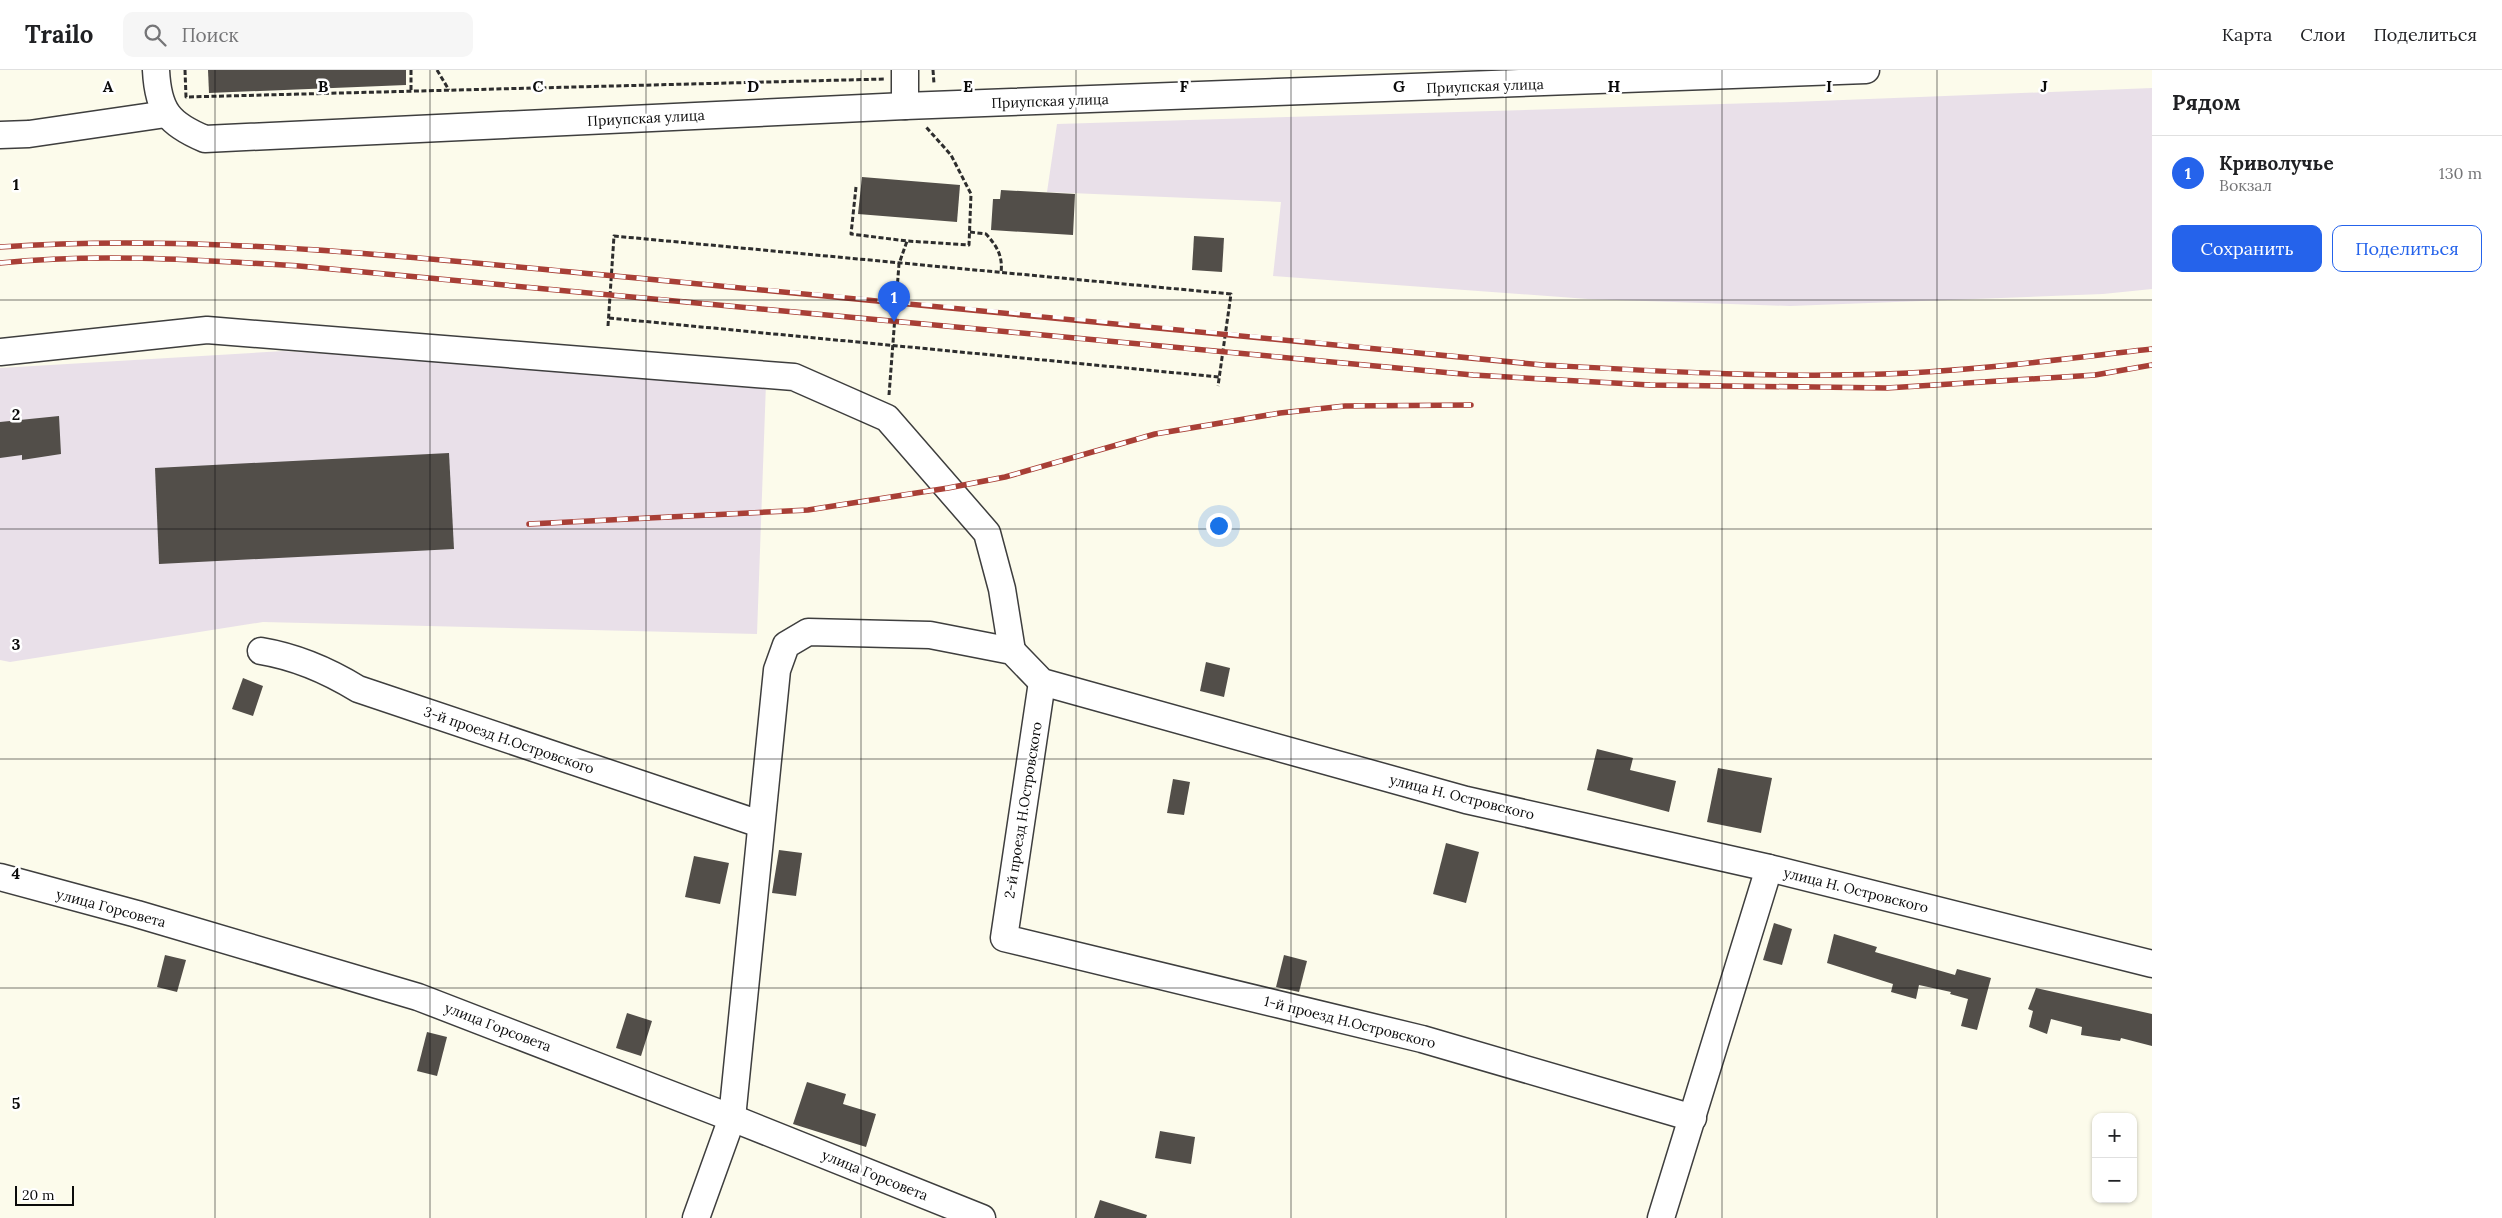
<!DOCTYPE html>
<html lang="ru">
<head>
<meta charset="utf-8">
<style>
  body { margin:0; font-family:Lora,serif; background:#f6f6f6; color:#202124 }
  .controls { position:absolute; right:15px; bottom:15px; display:grid; overflow:hidden; border-radius:10px; box-shadow:0 1px 4px #0004 }
  .controls button { width:45px; height:45px; display:grid; place-items:center; padding:0; border:0; border-bottom:1px solid #e0e0e0; background:#fff; color:#202124; font:25px sans-serif }
  .scale { position:absolute; left:15px; bottom:12px; width:59px; box-sizing:border-box; padding-left:5px; border:2px solid #0b0b0b; border-top:0; font-size:14px; line-height:18px; white-space:nowrap; color:#0b0b0b; -webkit-text-stroke:4px #fff; paint-order:stroke }
  .you { position:absolute; left:1218px; top:455px; width:18px; height:18px; margin:-12px; border:4px solid #fff; border-radius:50%; background:#1a73e8; box-shadow:0 0 0 8px #1a73e833 }
  .badge { display:grid; place-items:center; width:32px; height:32px; border-radius:50%; background:#2563eb; color:#fff; font-size:16px; font-weight:700 }
  .pin { position:absolute; translate:-50% -41px; filter:drop-shadow(0 1px 2px #0008) }
  .pin::after { content:''; position:absolute; top:26px; width:18px; height:15px; background:inherit; clip-path:polygon(0 0,100% 0,50% 100%) }
  .list { margin:0; padding:0; list-style:none }
  h2 { display:flex; justify-content:space-between; align-items:center; height:65px; margin:0; padding:0 20px; font-size:21px }
  h2 small { font-size:16px; font-weight:400; color:#757577 }
  .list li { display:grid; grid-template-columns:32px 1fr auto; gap:15px; align-items:center; box-sizing:border-box; height:75px; padding:0 20px; border-top:1px solid #e0e0e0 }
  .list b { display:block; font-size:19px; white-space:nowrap }
  .list p { margin:0; font-size:16px; white-space:nowrap; color:#757577 }
  .list em { font-size:16px; font-style:normal; color:#757577 }
  .actions { display:flex; gap:10px; padding:15px 20px }
  .actions a { flex:1; padding:11px 0; border:1px solid #2563eb; border-radius:10px; text-align:center; font-size:18px; color:#2563eb }
  .actions .main { background:#2563eb; color:#fff }
  .icon { flex:none; width:28px; height:28px; fill:none; stroke:currentColor; stroke-width:2; stroke-linecap:round; stroke-linejoin:round }
  .map { position:relative; flex:none; width:2152px; height:1148px; overflow:hidden }
  header { display:flex; align-items:center; gap:30px; box-sizing:border-box; height:70px; padding:0 25px; background:#fff; border-bottom:1px solid #e0e0e0 }
  header strong { font-size:24px }
  nav { display:flex; gap:28px; margin-inline-start:auto; font-size:18px }
  .search { width:350px; height:45px; background:#f6f6f6; display:flex; align-items:center; gap:12px; box-sizing:border-box; padding:0 18px; border-radius:10px; color:#757577; font-size:19px }
  main { display:flex }
  aside { flex:1; background:#fff }
  .map>svg:first-child { display:block }
  .industrial { fill:#e9e0e9 }
  .building { fill:#524e49 }
  .lines { fill:none; stroke-linecap:round; stroke-linejoin:round }
  .minor-casing { stroke:#3e3e3e; stroke-width:29 }
  .path { stroke:#2d2d2d; stroke-width:3; stroke-dasharray:5 2.5; stroke-linecap:butt }
  .minor { stroke:#fff; stroke-width:26 }
  .rail-casing { stroke:#a83f36; stroke-width:5.5 }
  .rail { stroke:#fff; stroke-width:4; stroke-dasharray:11; stroke-linecap:butt }
  .grid { fill:none; stroke:#0b0b0b; stroke-width:1; stroke-opacity:0.55 }
  .labels { text-anchor:middle; dominant-baseline:central; stroke-width:5; stroke-linejoin:round; paint-order:stroke }
  .street-label { font-size:14px; fill:#0b0b0b; stroke:#fff }
  .grid-label { font-size:16px; text-anchor:middle; font-weight:bold; fill:#0b0b0b; stroke:#fff; stroke-width:5; stroke-linejoin:round; paint-order:stroke }
</style>
</head>
<body>
<header>
<strong>Trailo</strong>
<div class="search"><svg class="icon" aria-label="search" viewBox="0 0 24 24"><circle cx="10" cy="10" r="6"/><path d="M15 15l6 6"/></svg>Поиск</div>
<nav><a>Карта</a><a>Слои</a><a>Поделиться</a></nav>
</header>
<main>
<div class="map">
<svg width="2152" height="1148" viewBox="0 0 2152 1148">
  <rect width="100%" height="100%" fill="#fcfbeb"/>
  <!-- industrial -->
  <g class="industrial">
    <path d="M2152,18V219L2103,224L1790,236L1588,229L1273,206L1281,132L1047,122L1057,54L1792,32Z"/>
    <path d="M284,281L766,313L757,564L263,552L10,592L0,590V298Z"/>
  </g>
  <!-- building -->
  <g class="building">
    <path d="M208,0H406V15L209,23Z"/>
    <path d="M862,107L960,115L957,152L858,144Z"/>
    <path d="M1001,120L1075,124L1073,165L991,160L993,129H1000Z"/>
    <path d="M1194,166L1224,168L1222,202L1192,200Z"/>
    <path d="M59,346L61,384L22,390V385L0,388V352Z"/>
    <path d="M449,383L454,479L159,494L155,398Z"/>
    <path d="M1206,592L1230,598L1224,627L1200,621Z"/>
    <path d="M243,608L263,616L253,646L232,639Z"/>
    <path d="M1597,679L1633,688L1630,700L1676,711L1669,742L1587,720Z"/>
    <path d="M1718,698L1772,708L1761,763L1707,752Z"/>
    <path d="M1173,709L1190,712L1184,745L1167,743Z"/>
    <path d="M1446,773L1479,782L1466,833L1433,824Z"/>
    <path d="M779,780L802,783L796,826L772,823Z"/>
    <path d="M694,786L729,793L720,834L685,827Z"/>
    <path d="M1774,853L1792,859L1782,895L1763,890Z"/>
    <path d="M1834,864L1877,877L1875,882L1955,905L1957,899L1991,908L1977,960L1961,956L1968,929L1950,924L1951,922L1919,915L1916,929L1891,922L1893,914L1827,893Z"/>
    <path d="M165,885L186,890L177,922L157,917Z"/>
    <path d="M1284,885L1307,891L1299,922L1276,917Z"/>
    <path d="M2036,918L2152,944V976L2121,968L2120,971L2081,965L2082,957L2051,949L2047,964L2029,957L2033,941L2028,939Z"/>
    <path d="M627,943L652,951L641,986L616,978Z"/>
    <path d="M427,962L447,967L437,1006L417,1001Z"/>
    <path d="M807,1012L846,1024L843,1034L876,1044L866,1077L793,1054Z"/>
    <path d="M1160,1061L1195,1067L1191,1094L1155,1088Z"/>
    <path d="M1100,1130L1147,1145L1146,1148H1094Z"/>
  </g>
  <g class="lines">
    <!-- minor casing -->
    <g class="minor-casing">
      <g id="minor">
        <path d="M156,0C158,41 169,54 205,69L905,36L1866,0"/>
        <path d="M905,0V36"/>
        <path d="M0,65L29,64L166,44"/>
        <path d="M0,282L207,260L794,307L887,348L987,463L1002,519L1012,581"/>
        <path d="M261,581C297,587 327,600 358,619L760,754"/>
        <path d="M1042,612L1004,868L1422,969L1693,1048"/>
        <path d="M0,807L137,844L418,927L732,1048L982,1148"/>
        <path d="M696,1148L732,1048L777,600L786,575L808,562L930,565L1012,581L1042,612L1466,730L1769,798L2152,894"/>
        <path d="M1661,1148L1769,798"/>
      </g>
    </g>
    <!-- path -->
    <g class="path">
      <path d="M185,0L186,27L884,9"/>
      <path d="M411,0V21"/>
      <path d="M437,0L449,20"/>
      <path d="M933,0L934,14"/>
      <path d="M856,117L851,164L907,171L969,175L971,124L951,85L926,57"/>
      <path d="M970,162L986,164C997,176 1003,186 1001,203"/>
      <path d="M609,248L1219,307"/>
      <path d="M608,256L614,166L1231,224L1218,316"/>
      <path d="M889,325L899,194L907,171"/>
    </g>
    <!-- minor -->
    <use href="#minor" class="minor"/>
    <!-- rail casing -->
    <g class="rail-casing">
      <g id="rail">
        <path d="M0,177C212,163 426,189 637,208C939,235 1241,265 1543,295C1656,301 1771,308 1884,304C1974,301 2063,289 2152,279"/>
        <path d="M0,193C100,183 200,190 299,196L1473,305L1650,315L1887,318L2095,305L2152,295"/>
        <path d="M529,454L808,440L948,418L1005,407L1155,364L1280,343L1345,336L1471,335"/>
      </g>
    </g>
    <!-- rail -->
    <use href="#rail" class="rail"/>
  </g>
  <!-- grid -->
  <path class="grid" d="M215,0V1148M430,0V1148M646,0V1148M861,0V1148M1076,0V1148M1291,0V1148M1506,0V1148M1722,0V1148M1937,0V1148M0,230H2152M0,459H2152M0,689H2152M0,918H2152"/>
  <g class="labels">
    <!-- street labels -->
    <g class="street-label">
      <text transform="translate(1485 16) rotate(-2)">Приупская улица</text>
      <text transform="translate(1050 31) rotate(-2)">Приупская улица</text>
      <text transform="translate(646 48) rotate(-3)">Приупская улица</text>
      <text transform="translate(509 670) rotate(19)">3-й проезд Н.Островского</text>
      <text transform="translate(1462 727) rotate(14)">улица Н. Островского</text>
      <text transform="translate(1023 740) rotate(-81)">2-й проезд Н.Островского</text>
      <text transform="translate(1856 820) rotate(14)">улица Н. Островского</text>
      <text transform="translate(111 838) rotate(15)">улица Горсовета</text>
      <text transform="translate(1350 952) rotate(14)">1-й проезд Н.Островского</text>
      <text transform="translate(498 957) rotate(21)">улица Горсовета</text>
      <text transform="translate(875 1105) rotate(22)">улица Горсовета</text>
    </g>
  </g>
  <g class="grid-label">
    <text x="108" y="22">A</text>
    <text x="323" y="22">B</text>
    <text x="538" y="22">C</text>
    <text x="753" y="22">D</text>
    <text x="968" y="22">E</text>
    <text x="1184" y="22">F</text>
    <text x="1399" y="22">G</text>
    <text x="1614" y="22">H</text>
    <text x="1829" y="22">I</text>
    <text x="2044" y="22">J</text>
    <text x="16" y="120">1</text>
    <text x="16" y="350">2</text>
    <text x="16" y="580">3</text>
    <text x="16" y="809">4</text>
    <text x="16" y="1039">5</text>
  </g>
</svg>
<div class="controls">
<button>+</button>
<button>−</button>
</div>
<div class="scale">20 m</div>
<div class="you"></div>
<div class="pin badge" style="left:894px;top:252px">1</div>
</div>
<aside>
<h2>Рядом<small></small></h2>
<ul class="list">
<li><span class="badge">1</span><div><b>Криволучье</b><p>Вокзал</p></div><em>130 m</em></li>
</ul>
<div class="actions"><a class="main">Сохранить</a><a>Поделиться</a></div>
</aside>
</main>
</body>
</html>
